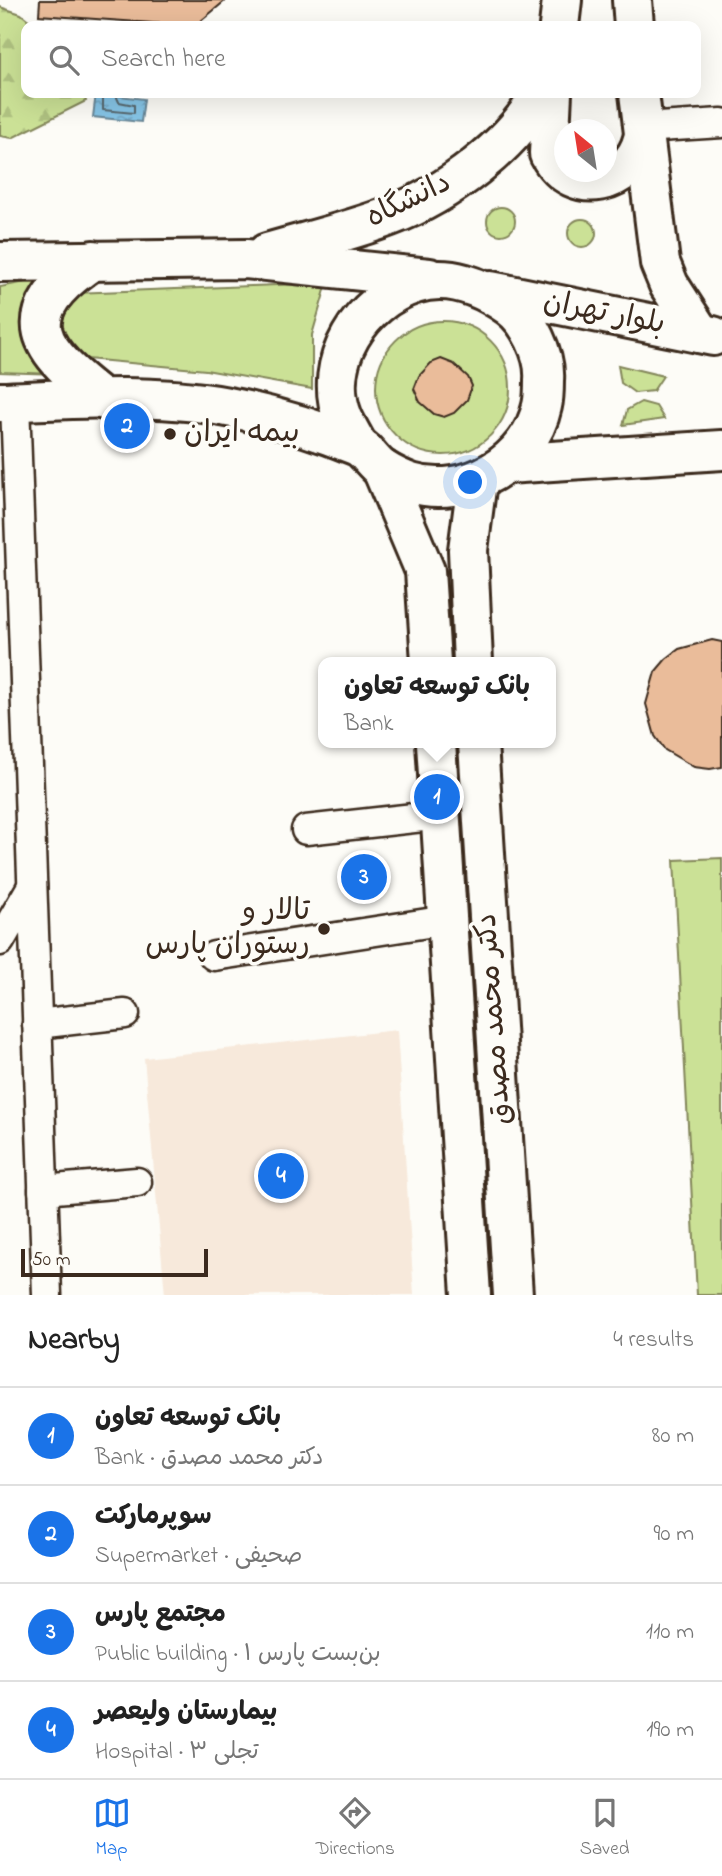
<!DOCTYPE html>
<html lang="en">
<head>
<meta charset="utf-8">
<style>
  body { margin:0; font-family:"Indie Flower","Playpen Sans Arabic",sans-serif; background:#f2f2f2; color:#222 }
  .compass { position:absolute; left:554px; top:119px; width:63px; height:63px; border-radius:50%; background:#fff; box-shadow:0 7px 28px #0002; rotate:330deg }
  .scale { position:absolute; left:21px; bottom:18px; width:187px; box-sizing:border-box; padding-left:7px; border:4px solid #3b2a1e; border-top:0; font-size:19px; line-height:24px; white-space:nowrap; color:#3b2a1e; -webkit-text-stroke:5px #fdfcf7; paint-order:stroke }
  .you { position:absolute; left:471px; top:483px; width:24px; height:24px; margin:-18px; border:5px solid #fff; border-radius:50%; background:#1a73e8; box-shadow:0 0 0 10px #1a73e833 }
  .badge { display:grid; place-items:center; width:46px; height:46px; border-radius:50%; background:#1a73e8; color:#fff; font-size:23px; font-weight:700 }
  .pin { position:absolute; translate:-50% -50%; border:4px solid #fff; box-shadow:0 2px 7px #0006 }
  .popup { position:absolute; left:318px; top:657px; width:238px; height:91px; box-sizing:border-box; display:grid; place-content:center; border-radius:14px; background:#fff; filter:drop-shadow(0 2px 5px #0005); font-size:23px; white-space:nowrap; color:#767676 }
  .popup b { font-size:26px; color:#222 }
  .popup::after { content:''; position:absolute; left:50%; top:100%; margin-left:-14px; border:14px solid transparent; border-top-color:#fff }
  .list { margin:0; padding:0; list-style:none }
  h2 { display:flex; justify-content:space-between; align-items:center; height:91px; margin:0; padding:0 28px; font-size:30px }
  h2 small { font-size:23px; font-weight:400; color:#767676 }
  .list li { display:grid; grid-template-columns:46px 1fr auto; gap:21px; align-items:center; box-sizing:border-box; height:98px; padding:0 28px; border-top:2px solid #e0e0e0 }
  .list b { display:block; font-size:26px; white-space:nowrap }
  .list p { margin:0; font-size:23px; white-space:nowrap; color:#767676 }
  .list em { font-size:23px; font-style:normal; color:#767676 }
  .icon { flex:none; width:38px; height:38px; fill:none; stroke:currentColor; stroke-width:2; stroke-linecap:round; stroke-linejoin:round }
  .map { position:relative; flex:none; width:722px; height:1295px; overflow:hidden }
  .search { position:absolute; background:#fff; box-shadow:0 7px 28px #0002; left:21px; right:21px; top:21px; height:77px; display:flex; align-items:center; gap:18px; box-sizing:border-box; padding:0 24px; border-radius:14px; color:#767676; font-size:26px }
  .sheet { height:483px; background:#fff }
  nav { display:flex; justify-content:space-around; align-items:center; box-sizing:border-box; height:98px; border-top:2px solid #e0e0e0; background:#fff; font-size:19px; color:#767676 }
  nav a { display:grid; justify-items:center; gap:4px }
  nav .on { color:#1a73e8 }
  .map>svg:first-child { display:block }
  .built { fill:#f7e9db }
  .green { fill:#cbe196; stroke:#83865a; stroke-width:2 }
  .forest { fill:url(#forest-firs); stroke:#83865a; stroke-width:2 }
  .water { fill:url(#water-ripples); stroke:#688797; stroke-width:2 }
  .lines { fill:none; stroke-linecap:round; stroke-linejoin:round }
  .shore { stroke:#59686e; stroke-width:2 }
  .building { fill:#eabc9a; stroke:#3b2a1e; stroke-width:2 }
  .minor-casing { stroke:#3b2a1e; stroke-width:33 }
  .secondary-casing { stroke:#3b2a1e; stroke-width:44 }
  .minor { stroke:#fdfcf7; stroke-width:28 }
  .secondary { stroke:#fdfcf7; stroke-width:38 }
  .poi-dot { fill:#3b2a1e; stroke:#fdfcf7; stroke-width:2.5 }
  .labels { text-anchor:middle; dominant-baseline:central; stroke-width:7; stroke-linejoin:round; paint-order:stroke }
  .street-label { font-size:30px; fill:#3b2a1e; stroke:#fdfcf7 }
  .poi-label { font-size:30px; fill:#3b2a1e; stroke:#fdfcf7; text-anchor:start }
</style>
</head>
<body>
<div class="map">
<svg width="722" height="1295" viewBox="0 0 722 1295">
  <defs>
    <pattern id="forest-firs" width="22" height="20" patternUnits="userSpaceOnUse" patternTransform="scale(1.75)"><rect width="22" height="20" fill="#cbe196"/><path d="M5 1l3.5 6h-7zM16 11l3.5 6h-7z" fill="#afc181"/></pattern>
    <pattern id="water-ripples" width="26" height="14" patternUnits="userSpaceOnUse" patternTransform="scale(1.75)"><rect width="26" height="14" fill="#86c5e7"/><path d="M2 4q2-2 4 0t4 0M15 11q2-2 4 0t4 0" fill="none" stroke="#75a9c6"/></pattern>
  </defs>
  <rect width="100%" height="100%" fill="#fdfcf7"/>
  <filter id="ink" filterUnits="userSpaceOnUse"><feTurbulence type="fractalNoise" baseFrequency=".0143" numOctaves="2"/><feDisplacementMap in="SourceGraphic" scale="14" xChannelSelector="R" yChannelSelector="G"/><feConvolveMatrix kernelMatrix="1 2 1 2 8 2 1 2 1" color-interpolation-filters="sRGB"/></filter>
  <g filter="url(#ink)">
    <!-- built -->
    <path class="built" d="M397,1030L414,1295H165L144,1058Z"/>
    <!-- green -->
    <g class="green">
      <circle cx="501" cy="221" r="14"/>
      <circle cx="582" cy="233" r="14"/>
      <path d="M41,279C12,318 36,337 56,374L0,372V287Z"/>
      <path d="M327,283L312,335V389L206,370L87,359L70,352L55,311L74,293Z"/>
      <circle cx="443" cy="388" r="67"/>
      <path d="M618,365L663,376L653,391L635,393L621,383Z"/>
      <path d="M641,402L656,406L664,419L623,425L627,410Z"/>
      <path d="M722,858V1295H697L674,860Z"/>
    </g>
    <!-- forest -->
    <path class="forest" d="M0,7L21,14L36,26H26V93H83L86,101L12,138L0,136Z"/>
    <!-- water -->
    <path class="water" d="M96,93L144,99L141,122L93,117Z"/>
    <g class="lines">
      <!-- shore -->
      <path class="shore" d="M103,93V110L134,113V105L119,102L115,93"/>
    </g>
    <!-- building -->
    <g class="building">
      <path d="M40,0H226L195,26L39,15Z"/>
      <path d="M441,359L454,364L468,377L472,386L467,400L454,413L444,417L434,414L420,402L414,389L419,376L431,363Z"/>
      <path d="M712,640L722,642V767L710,769L694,767L665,750L655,736L646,704L655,672L666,659L679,649Z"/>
    </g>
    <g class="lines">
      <!-- minor casing -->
      <g class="minor-casing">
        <g id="minor">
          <path d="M642,128L722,123"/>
          <path d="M15,402L47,1295"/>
          <path d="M306,830L441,815"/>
          <path d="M0,941L32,886"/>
          <path d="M214,956L447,920"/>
          <path d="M37,1024L125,1014"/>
          <path d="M43,1190L137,1182"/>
        </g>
      </g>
      <!-- secondary casing -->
      <g class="secondary-casing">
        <g id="secondary">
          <path d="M632,0L634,26"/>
          <path d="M559,26L562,0"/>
          <path d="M552,93L549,154C573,199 631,185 643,139"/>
          <path d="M639,93L660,263L669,285L700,333"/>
          <path d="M267,253C308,241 351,231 390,216C446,195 513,146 541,93"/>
          <path d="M93,260C10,316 38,349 104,400"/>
          <path d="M0,262L246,259L429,278"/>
          <path d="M491,291L713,336"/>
          <path d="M0,402C78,399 162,392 238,409C276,417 318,430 355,445C366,449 372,462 382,469C390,474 402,480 411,483C466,500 530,462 542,406C544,398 544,388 544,380C546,355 529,320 509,306C482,287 448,273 415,284C361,301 321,362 343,418C347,427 353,437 358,446"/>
          <path d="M506,464L722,450"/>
          <path d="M382,469L425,571L431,662"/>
          <path d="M473,662L468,550L477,481"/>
          <path d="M436,743L471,1295"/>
          <path d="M478,743L513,1295"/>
        </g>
      </g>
      <!-- minor -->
      <use href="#minor" class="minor"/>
      <!-- secondary -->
      <use href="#secondary" class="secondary"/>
    </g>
  </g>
  <!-- markers -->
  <g class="poi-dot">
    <circle cx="170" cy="434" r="7"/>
    <circle cx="324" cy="929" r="7"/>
  </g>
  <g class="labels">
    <!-- street labels -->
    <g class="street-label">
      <text transform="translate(409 201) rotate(-26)">دانشگاه</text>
      <text transform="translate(604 314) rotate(11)">بلوار تهران</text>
      <text transform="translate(495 1019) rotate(-94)">دکتر محمد مصدق</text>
    </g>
    <!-- poi labels -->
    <g class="poi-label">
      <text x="184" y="434">بیمه ایران</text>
      <text x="310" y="912" text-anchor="end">تالار و<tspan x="310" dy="34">رستوران پارس</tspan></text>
    </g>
  </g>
</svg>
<svg class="compass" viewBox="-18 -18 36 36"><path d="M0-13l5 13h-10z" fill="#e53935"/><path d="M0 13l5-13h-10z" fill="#767676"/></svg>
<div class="scale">50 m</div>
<div class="you"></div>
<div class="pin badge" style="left:437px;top:797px">1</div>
<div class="popup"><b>بانک توسعه تعاون</b>Bank</div>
<div class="pin badge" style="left:127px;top:426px">2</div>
<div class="pin badge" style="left:364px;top:877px">3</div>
<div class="pin badge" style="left:281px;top:1176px">4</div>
<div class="search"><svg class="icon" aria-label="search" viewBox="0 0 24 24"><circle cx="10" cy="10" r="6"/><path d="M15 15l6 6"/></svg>Search here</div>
</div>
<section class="sheet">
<h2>Nearby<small>4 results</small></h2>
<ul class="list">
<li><span class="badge">1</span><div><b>بانک توسعه تعاون</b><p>Bank · دکتر محمد مصدق</p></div><em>80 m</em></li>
<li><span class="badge">2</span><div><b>سوپرمارکت</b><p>Supermarket · صحیفی</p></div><em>90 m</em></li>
<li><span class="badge">3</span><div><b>مجتمع پارس</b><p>Public building · بن‌بست پارس ۱</p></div><em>110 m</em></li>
<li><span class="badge">4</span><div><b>بیمارستان ولیعصر</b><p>Hospital · تجلی ۳</p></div><em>190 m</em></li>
</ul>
</section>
<nav>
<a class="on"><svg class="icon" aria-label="map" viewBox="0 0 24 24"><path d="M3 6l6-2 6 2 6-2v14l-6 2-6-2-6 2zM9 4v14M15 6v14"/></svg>Map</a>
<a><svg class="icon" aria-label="directions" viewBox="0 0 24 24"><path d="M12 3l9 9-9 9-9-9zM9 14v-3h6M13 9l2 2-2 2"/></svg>Directions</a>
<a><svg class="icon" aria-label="saved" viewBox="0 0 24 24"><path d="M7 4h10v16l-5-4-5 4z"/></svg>Saved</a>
</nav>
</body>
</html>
